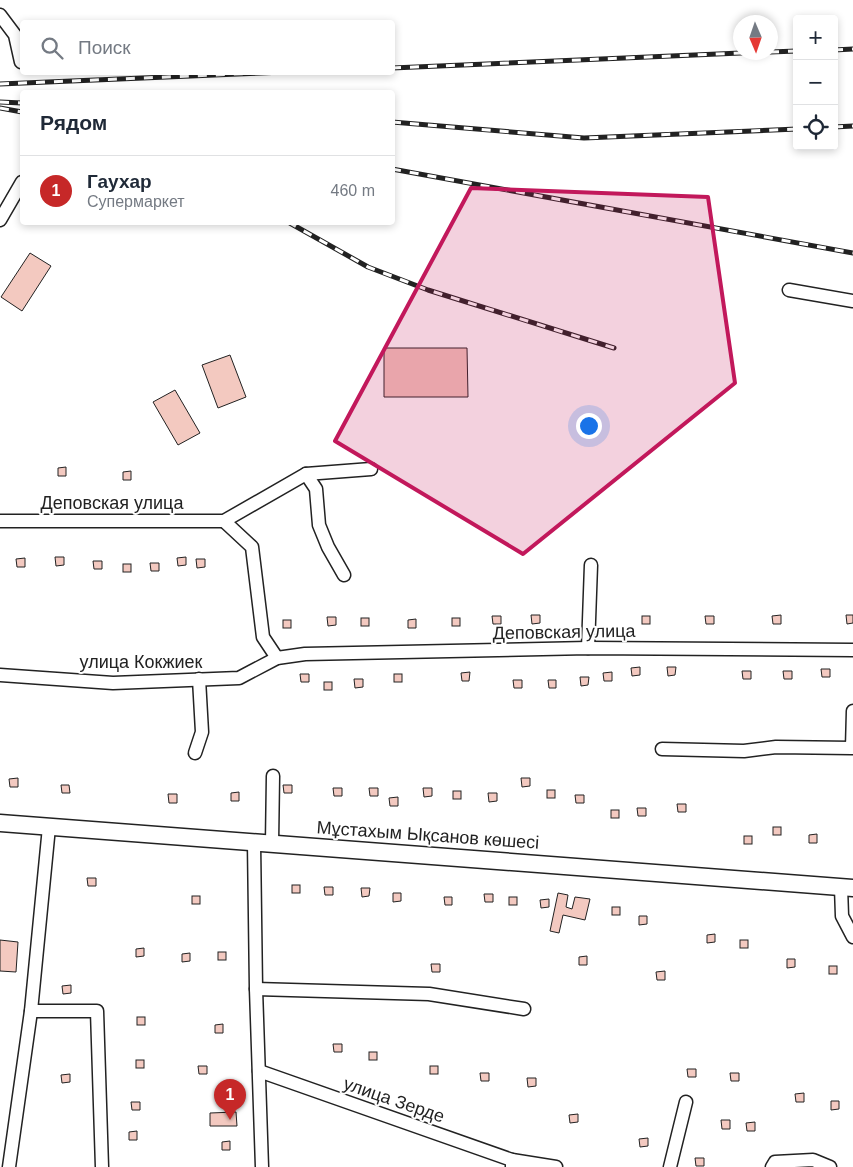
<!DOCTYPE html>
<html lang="ru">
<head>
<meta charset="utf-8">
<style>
  body { margin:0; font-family:Arial,sans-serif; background:#f6f6f7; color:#1f2937 }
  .controls { position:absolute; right:15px; top:15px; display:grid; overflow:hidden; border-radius:5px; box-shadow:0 2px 8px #0003 }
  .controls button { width:45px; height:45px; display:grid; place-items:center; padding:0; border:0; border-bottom:1px solid #e0e1e3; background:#fff; color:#1f2937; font:25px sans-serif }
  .compass { position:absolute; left:733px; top:15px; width:45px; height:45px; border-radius:50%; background:#fff; box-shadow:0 2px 8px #0003; rotate:178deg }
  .you { position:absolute; left:588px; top:425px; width:18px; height:18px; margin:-12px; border:4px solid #fff; border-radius:50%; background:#1a73e8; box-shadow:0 0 0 8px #1a73e833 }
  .badge { display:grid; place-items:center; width:32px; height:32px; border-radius:50%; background:#c62828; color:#fff; font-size:16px; font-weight:700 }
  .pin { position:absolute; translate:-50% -41px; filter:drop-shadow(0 1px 2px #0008) }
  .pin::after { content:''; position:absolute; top:26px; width:18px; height:15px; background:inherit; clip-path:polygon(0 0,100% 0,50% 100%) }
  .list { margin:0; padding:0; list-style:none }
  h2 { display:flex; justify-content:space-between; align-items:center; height:65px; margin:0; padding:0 20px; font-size:21px }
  h2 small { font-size:16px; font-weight:400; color:#747a83 }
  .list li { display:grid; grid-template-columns:32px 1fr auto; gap:15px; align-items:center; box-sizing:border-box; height:70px; padding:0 20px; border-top:1px solid #e0e1e3 }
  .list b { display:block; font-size:19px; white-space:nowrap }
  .list p { margin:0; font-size:16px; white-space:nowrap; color:#747a83 }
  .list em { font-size:16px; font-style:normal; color:#747a83 }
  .icon { flex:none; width:28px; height:28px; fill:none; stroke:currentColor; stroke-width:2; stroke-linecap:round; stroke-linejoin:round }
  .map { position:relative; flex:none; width:853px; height:1167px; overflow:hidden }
  .search { position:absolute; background:#fff; box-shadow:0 2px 8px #0003; left:20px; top:20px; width:375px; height:55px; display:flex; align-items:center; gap:12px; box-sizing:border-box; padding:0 18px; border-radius:5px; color:#747a83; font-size:19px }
  .panel { position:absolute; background:#fff; box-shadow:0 2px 8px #0003; left:20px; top:90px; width:375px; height:135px; border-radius:5px }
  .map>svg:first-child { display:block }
  .building { fill:#f3c9c0; stroke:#222 }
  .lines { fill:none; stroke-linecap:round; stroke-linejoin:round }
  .minor-casing { stroke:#222; stroke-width:15 }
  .major-casing { stroke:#222; stroke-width:19 }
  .minor { stroke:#fff; stroke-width:12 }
  .major { stroke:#fff; stroke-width:16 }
  .rail-casing { stroke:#222; stroke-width:5 }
  .rail { stroke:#fff; stroke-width:3; stroke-dasharray:9; stroke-linecap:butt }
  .marked { fill:#c2185b; fill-opacity:0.2; stroke:#c2185b; stroke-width:4; stroke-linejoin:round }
  .labels { text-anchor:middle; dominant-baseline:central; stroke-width:4; stroke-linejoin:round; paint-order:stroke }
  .street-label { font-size:18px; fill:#222; stroke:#fff }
</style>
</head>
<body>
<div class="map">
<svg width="853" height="1167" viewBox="0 0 853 1167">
  <rect width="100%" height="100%" fill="#fff"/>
  <!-- building -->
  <g class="building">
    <path d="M30,253L51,266L22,311L1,297Z"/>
    <path d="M384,348H467L468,397H384Z"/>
    <path d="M230,355L246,397L218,408L202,365Z"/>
    <path d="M175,390L200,433L178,445L153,402Z"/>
    <path d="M66,467V476H58V468Z"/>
    <path d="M131,471V480H123V472Z"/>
    <path d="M55,557H64V565L56,566Z"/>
    <path d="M186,557V565L178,566L177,558Z"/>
    <path d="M25,558V567H17L16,559Z"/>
    <path d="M196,559H205V567L197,568Z"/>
    <path d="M93,561H102V569H94Z"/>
    <path d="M150,563H159V571H151Z"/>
    <rect x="123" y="564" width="8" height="8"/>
    <path d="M531,615H540V623L532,624Z"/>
    <path d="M781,615V624H773L772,616Z"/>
    <path d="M846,615H853V623L847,624Z"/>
    <path d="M492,616H501V624H493Z"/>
    <rect x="642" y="616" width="8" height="8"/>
    <path d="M705,616H714V624H706Z"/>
    <path d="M327,617H336V625L328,626Z"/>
    <rect x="361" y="618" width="8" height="8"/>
    <rect x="452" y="618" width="8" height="8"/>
    <path d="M416,619V628H408V620Z"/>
    <rect x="283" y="620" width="8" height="8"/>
    <path d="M640,667V675L632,676L631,668Z"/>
    <path d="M667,667H676L675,675L668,676Z"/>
    <path d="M821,669H830V677H822Z"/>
    <path d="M742,671H751V679H743Z"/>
    <path d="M783,671H792V679H784Z"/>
    <path d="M470,672L469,681H462L461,673Z"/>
    <path d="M612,672V681H604L603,673Z"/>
    <path d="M300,674H309V682H301Z"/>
    <rect x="394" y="674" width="8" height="8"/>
    <path d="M580,677H589L588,685L581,686Z"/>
    <path d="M354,679H363V687L355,688Z"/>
    <path d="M513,680H522V688H514Z"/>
    <path d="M548,680H556V688H549Z"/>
    <rect x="324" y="682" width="8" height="8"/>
    <path d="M18,778V787H10L9,779Z"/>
    <path d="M521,778H530V786L522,787Z"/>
    <path d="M61,785H69L70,793H62Z"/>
    <path d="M283,785H292V793H284Z"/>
    <path d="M333,788H342V796H334Z"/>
    <path d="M369,788H378V796H370Z"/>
    <path d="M423,788H432V796L424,797Z"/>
    <rect x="547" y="790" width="8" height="8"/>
    <rect x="453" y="791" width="8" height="8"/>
    <path d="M239,792V801H231V793Z"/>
    <path d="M488,793H497V801L489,802Z"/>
    <path d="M168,794H177V803H169Z"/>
    <path d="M575,795H584V803H576Z"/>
    <path d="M398,797V806H390L389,798Z"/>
    <path d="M677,804H686V812H678Z"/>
    <path d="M637,808H646V816H638Z"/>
    <rect x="611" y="810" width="8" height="8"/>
    <rect x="773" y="827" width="8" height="8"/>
    <path d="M817,834V843H809V835Z"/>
    <rect x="744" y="836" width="8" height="8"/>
    <path d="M87,878H96V886H88Z"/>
    <rect x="292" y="885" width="8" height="8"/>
    <path d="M324,887H333V895H325Z"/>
    <path d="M361,888H370L369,896L362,897Z"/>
    <path d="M393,893H401V901L393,902Z"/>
    <path d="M558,893L568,895L566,907L572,909L575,897L590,899L585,920L563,915L559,933L550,931Z"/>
    <path d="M484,894H493V902H485Z"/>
    <rect x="192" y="896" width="8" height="8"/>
    <path d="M444,897H452V905H445Z"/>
    <rect x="509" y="897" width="8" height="8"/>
    <path d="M549,899V907L541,908L540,900Z"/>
    <rect x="612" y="907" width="8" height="8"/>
    <path d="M639,916H647V924L639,925Z"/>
    <path d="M715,934V942L707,943V935Z"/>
    <path d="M0,940L18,942L16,972L0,971Z"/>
    <rect x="740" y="940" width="8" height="8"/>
    <path d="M144,948V956L136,957V949Z"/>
    <rect x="218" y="952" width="8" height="8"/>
    <path d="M190,953V961L182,962V954Z"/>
    <path d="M587,956V965H579V957Z"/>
    <path d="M787,959H795V967L787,968Z"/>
    <path d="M431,964H440V972H432Z"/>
    <rect x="829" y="966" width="8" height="8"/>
    <path d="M665,971V980H657L656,972Z"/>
    <path d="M71,985V993L63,994L62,986Z"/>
    <rect x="137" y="1017" width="8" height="8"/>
    <path d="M223,1024V1033H215V1025Z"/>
    <path d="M333,1044H342V1052H334Z"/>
    <rect x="369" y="1052" width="8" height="8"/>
    <rect x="136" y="1060" width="8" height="8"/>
    <path d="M198,1066H207V1074H199Z"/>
    <rect x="430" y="1066" width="8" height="8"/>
    <path d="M687,1069H696V1077H688Z"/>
    <path d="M480,1073H489V1081H481Z"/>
    <path d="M730,1073H739V1081H731Z"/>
    <path d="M70,1074V1082L62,1083L61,1075Z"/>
    <path d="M527,1078H536V1086L528,1087Z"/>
    <path d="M804,1093V1102H796L795,1094Z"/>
    <path d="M831,1101H839V1109L831,1110Z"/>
    <path d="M131,1102H140V1110H132Z"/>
    <path d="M236,1112L237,1126H210V1113Z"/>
    <path d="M578,1114V1122L570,1123L569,1115Z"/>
    <path d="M721,1120H730V1129H722Z"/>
    <path d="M755,1122V1131H747L746,1123Z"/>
    <path d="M137,1131V1140H129V1132Z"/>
    <path d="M648,1138V1146L640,1147L639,1139Z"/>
    <path d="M230,1141V1150H222V1142Z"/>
    <path d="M695,1158H704V1166H696Z"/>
  </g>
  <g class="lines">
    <!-- minor casing -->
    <g class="minor-casing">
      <g id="minor">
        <path d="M0,15L15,35L21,62"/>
        <path d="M0,220L22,182"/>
        <path d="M789,290L853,301"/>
        <path d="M306,474L316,489L319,525L328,547L344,575"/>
        <path d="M0,521H224L306,474L371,469"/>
        <path d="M224,521L252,547L263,637L277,658"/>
        <path d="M588,648L591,565"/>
        <path d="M0,675L113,683L239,678L277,658L305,654L588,648L853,650"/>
        <path d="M662,749L744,751L776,747L852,748L853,711"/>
        <path d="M195,753L202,732L199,679"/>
        <path d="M254,843L256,989L262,1167"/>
        <path d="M272,843L273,776"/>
        <path d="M841,887L842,916L853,937"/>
        <path d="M256,989L429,994L524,1009"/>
        <path d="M31,1011H97L102,1167"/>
        <path d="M259,1071L512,1160V1167"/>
        <path d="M512,1160L556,1167"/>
        <path d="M9,1167L31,1011L49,827"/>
        <path d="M670,1167L686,1102"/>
        <path d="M772,1167L775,1162L813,1160L830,1167"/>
      </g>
    </g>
    <!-- major casing -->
    <g class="major-casing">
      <path id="major" d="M0,823L853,888"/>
    </g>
    <!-- minor -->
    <use href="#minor" class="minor"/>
    <!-- major -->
    <use href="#major" class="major"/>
    <!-- rail casing -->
    <g class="rail-casing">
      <g id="rail">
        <path d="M834,50L853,49"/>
        <path d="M770,52L797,51"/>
        <path d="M392,68L764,52"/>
        <path d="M0,84L284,72"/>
        <path d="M0,102L22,103"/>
        <path d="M0,108L22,112"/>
        <path d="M392,122L584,138L797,129"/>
        <path d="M834,127L853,126"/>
        <path d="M392,169L853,253"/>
        <path d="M288,222L368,267L428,290L614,348"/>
      </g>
    </g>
    <!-- rail -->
    <use href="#rail" class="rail"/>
  </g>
  <!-- marked area -->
  <path class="marked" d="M471,188L708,197L735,383L523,554L335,441Z"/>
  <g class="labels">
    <!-- street labels -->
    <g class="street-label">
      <text x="112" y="503">Деповская улица</text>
      <text transform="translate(564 632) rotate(-1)">Деповская улица</text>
      <text x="141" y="662">улица Кокжиек</text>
      <text transform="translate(428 835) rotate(4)">Мұстахым Ықсанов көшесі</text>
      <text transform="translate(394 1100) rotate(19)">улица Зерде</text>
    </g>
  </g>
</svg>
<div class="controls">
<button>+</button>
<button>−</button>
<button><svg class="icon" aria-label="locate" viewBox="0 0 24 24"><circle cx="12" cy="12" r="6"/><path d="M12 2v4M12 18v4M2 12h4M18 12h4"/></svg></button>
</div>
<svg class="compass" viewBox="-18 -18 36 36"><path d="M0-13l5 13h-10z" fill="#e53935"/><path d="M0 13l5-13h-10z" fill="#747a83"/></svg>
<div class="you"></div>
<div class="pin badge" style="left:230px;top:1120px">1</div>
<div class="search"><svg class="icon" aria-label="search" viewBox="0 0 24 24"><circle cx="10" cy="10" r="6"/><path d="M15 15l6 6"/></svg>Поиск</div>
<section class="panel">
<h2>Рядом<small></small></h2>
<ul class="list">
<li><span class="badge">1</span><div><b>Гаухар</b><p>Супермаркет</p></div><em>460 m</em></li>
</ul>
</section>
</div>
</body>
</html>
